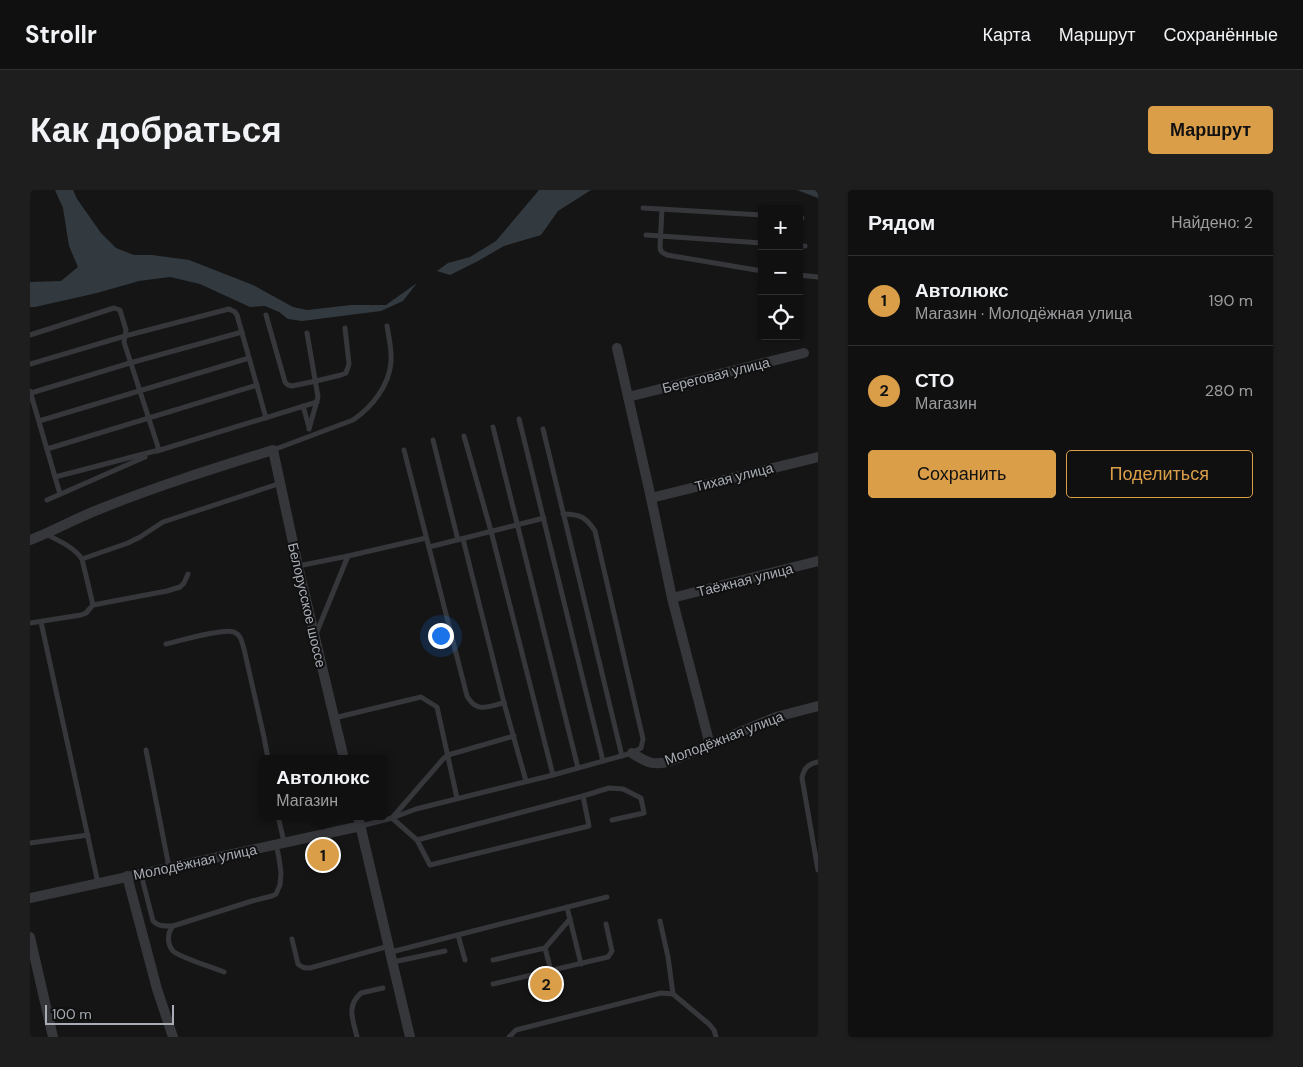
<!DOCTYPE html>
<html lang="ru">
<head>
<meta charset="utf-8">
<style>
  body { margin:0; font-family:"DM Sans",sans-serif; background:#1e1e1e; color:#f1f3f6 }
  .controls { position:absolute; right:15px; top:15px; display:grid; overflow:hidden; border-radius:5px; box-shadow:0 1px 4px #0004 }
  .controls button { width:45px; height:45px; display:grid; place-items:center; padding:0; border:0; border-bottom:1px solid #303030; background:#101010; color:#f1f3f6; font:25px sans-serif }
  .scale { position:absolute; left:15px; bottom:12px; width:129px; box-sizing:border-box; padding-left:5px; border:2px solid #a8adb5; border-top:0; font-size:14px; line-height:18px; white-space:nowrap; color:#a8adb5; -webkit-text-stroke:4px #101011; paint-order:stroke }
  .you { position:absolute; left:410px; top:445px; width:18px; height:18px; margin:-12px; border:4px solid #fff; border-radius:50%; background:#1a73e8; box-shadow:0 0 0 8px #1a73e833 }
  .badge { display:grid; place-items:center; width:32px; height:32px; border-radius:50%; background:#da9e49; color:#111; font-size:16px; font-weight:700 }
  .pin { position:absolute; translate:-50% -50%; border:2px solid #fff; box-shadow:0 1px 5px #0006 }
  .popup { position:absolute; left:229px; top:565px; width:128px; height:65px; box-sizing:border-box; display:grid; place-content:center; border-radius:5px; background:#101010; filter:drop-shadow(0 1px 4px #0005); font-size:16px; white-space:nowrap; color:#9c9d9f }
  .popup b { font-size:19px; color:#f1f3f6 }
  .popup::after { content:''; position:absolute; left:50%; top:100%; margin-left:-10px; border:10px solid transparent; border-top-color:#101010 }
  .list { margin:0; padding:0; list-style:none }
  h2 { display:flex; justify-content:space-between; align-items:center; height:65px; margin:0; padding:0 20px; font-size:21px }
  h2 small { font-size:16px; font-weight:400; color:#9c9d9f }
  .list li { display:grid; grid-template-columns:32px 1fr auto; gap:15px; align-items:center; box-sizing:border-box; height:90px; padding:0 20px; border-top:1px solid #303030 }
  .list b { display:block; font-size:19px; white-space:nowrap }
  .list p { margin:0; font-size:16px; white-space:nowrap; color:#9c9d9f }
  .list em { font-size:16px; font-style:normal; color:#9c9d9f }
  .actions { display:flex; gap:10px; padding:15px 20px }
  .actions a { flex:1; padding:11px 0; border:1px solid #da9e49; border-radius:5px; text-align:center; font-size:18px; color:#da9e49 }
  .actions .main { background:#da9e49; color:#111 }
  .icon { flex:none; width:28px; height:28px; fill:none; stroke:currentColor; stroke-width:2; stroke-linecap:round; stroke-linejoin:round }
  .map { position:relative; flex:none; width:788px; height:847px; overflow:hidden; border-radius:5px }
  header { display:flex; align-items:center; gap:30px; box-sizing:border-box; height:70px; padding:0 25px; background:#101010; border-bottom:1px solid #303030 }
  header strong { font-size:24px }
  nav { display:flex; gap:28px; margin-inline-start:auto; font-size:18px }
  .intro { display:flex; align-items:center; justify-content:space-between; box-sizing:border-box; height:120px; padding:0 30px }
  h1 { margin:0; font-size:35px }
  .button { padding:12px 22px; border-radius:5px; background:#da9e49; color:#111; font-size:18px; font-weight:700 }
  main { display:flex; gap:30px; padding:0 30px }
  aside { flex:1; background:#101010; border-radius:5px; box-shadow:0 1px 4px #0004 }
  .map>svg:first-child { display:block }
  .water { fill:#323a3f }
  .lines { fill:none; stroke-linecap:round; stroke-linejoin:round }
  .lane { stroke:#36373b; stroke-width:5 }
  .street { stroke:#36373b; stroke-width:10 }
  .labels { text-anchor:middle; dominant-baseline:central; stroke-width:4; stroke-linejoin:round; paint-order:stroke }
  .street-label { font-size:14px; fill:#a8adb5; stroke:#101011 }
</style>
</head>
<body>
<header>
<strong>Strollr</strong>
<nav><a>Карта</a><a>Маршрут</a><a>Сохранённые</a></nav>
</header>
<div class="intro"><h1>Как добраться</h1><a class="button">Маршрут</a></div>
<main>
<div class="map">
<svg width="788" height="847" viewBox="0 0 788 847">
  <rect width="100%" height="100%" fill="#151516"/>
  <!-- water -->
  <g class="water">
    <path d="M25,0H43L47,9L71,43L86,58L104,65H122L159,70L223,95L263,117L277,120L321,115H356L387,93L373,111L351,121L272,131L258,129L249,122L235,116L220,117L170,94L140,87L109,91L67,103L5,117H0V92L31,91L48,77L39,56L33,18Z"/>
    <path d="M509,0H561L528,21L511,45L474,56L448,71L420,85L407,81L418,73L440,67L466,51Z"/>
    <path d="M767,0H788V8Z"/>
  </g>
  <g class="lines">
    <!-- lane -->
    <g class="lane">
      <path d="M613,18L732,25"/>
      <path d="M632,19L630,57C630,62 633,63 637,65L732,81"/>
      <path d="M769,28H772"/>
      <path d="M616,45L732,53"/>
      <path d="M769,56H775"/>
      <path d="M769,85L788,87"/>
      <path d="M236,125L255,192L258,195L262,196L286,191L311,185L316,183L319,174L315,138"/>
      <path d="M277,143L288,207L279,239"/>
      <path d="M0,145L84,118L90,120L96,140L94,152L129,260L25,287"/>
      <path d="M0,174L95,146L199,119L205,122L207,125L236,228"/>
      <path d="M0,201L30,304"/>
      <path d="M1,203L100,173L212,142"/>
      <path d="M273,216L279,237"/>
      <path d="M489,229L573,571"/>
      <path d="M9,231L219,168"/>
      <path d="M463,237L548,578"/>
      <path d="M513,239L592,566"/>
      <path d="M434,246L461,341L523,585"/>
      <path d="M403,250L428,350"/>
      <path d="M17,259L227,195"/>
      <path d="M243,260L323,230C342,217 359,196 361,172C362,160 359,148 357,136"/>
      <path d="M374,260L437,506C447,524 458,516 474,513"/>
      <path d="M127,261L287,212"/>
      <path d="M17,310L115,267"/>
      <path d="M16,344C29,351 44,357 52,369L63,415"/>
      <path d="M433,349L474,513L496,591"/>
      <path d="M399,357L514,328"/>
      <path d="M52,369L98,353L110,347L133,332L251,293"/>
      <path d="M268,376L318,366L396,348"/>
      <path d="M11,432L68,693"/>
      <path d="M0,433L51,425L56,423L63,415L137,401L150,397L154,393L158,384"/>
      <path d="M286,444L318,366"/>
      <path d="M136,454C149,451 193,438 204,442C211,445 212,452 214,459L234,547L238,569"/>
      <path d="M304,528L391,507L407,517L427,608"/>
      <path d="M484,546L418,565L414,568L362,628L387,650L553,606L579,598L593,599L611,608L614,623L582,630"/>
      <path d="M116,560L139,677"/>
      <path d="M788,572C778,574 774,578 772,588L788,680"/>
      <path d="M248,626L254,652"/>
      <path d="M331,636L362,628L386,619L523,585L602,563L611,558L613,549L565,341C556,327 550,324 533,324"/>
      <path d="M387,650L400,675L559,636L553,606"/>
      <path d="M0,653L58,645"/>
      <path d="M111,684L123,731C129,737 135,736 143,736"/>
      <path d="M537,717L551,774"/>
      <path d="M630,731L638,767L643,804"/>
      <path d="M428,745L435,770"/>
      <path d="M262,749L268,774C272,778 275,778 280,778L359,756"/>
      <path d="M515,758L521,781"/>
      <path d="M361,762L577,707"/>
      <path d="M463,770L515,758L540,729"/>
      <path d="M363,772L415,761"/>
      <path d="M194,782C184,778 149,767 143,761C137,754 137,743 143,736L222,711L242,706L246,704L250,695L251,683L249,668L246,654"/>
      <path d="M463,794L578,767L582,761L576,734"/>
      <path d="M327,847C323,830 316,816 331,803L353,798"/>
      <path d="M479,847L486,840L631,803L643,804L679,834L684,840L686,847"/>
    </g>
    <!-- street -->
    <g class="street">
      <path d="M587,158L621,308L642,408L680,555"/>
      <path d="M598,207L774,163"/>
      <path d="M621,308L788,267"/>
      <path d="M0,350C24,341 46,328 70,319C127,296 185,278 243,260L268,376L314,569"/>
      <path d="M642,408L788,371"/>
      <path d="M602,563C617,573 624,576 641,571L746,527L788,516"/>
      <path d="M328,626L380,847"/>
      <path d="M97,686L127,799L143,847"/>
      <path d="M0,708L331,636"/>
      <path d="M0,747L23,847"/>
    </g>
  </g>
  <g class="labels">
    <!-- street labels -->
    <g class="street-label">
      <text transform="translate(686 185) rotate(-14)">Береговая улица</text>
      <text transform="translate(704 287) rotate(-14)">Тихая улица</text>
      <text transform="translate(715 390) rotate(-14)">Таёжная улица</text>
      <text transform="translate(277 415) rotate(77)">Белорусское шоссе</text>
      <text transform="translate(694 548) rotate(-21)">Молодёжная улица</text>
      <text transform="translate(165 672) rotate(-12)">Молодёжная улица</text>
    </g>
  </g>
</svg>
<div class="controls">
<button>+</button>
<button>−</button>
<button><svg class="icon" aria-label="locate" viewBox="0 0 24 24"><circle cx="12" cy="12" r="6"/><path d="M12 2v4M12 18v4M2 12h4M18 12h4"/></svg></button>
</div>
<div class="scale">100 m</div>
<div class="you"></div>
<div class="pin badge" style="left:293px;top:665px">1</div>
<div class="popup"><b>Автолюкс</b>Магазин</div>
<div class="pin badge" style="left:516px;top:794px">2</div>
</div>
<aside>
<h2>Рядом<small>Найдено: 2</small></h2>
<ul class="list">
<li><span class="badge">1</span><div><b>Автолюкс</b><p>Магазин · Молодёжная улица</p></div><em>190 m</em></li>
<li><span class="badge">2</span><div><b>СТО</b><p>Магазин</p></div><em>280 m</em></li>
</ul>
<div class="actions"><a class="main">Сохранить</a><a>Поделиться</a></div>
</aside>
</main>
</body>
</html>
